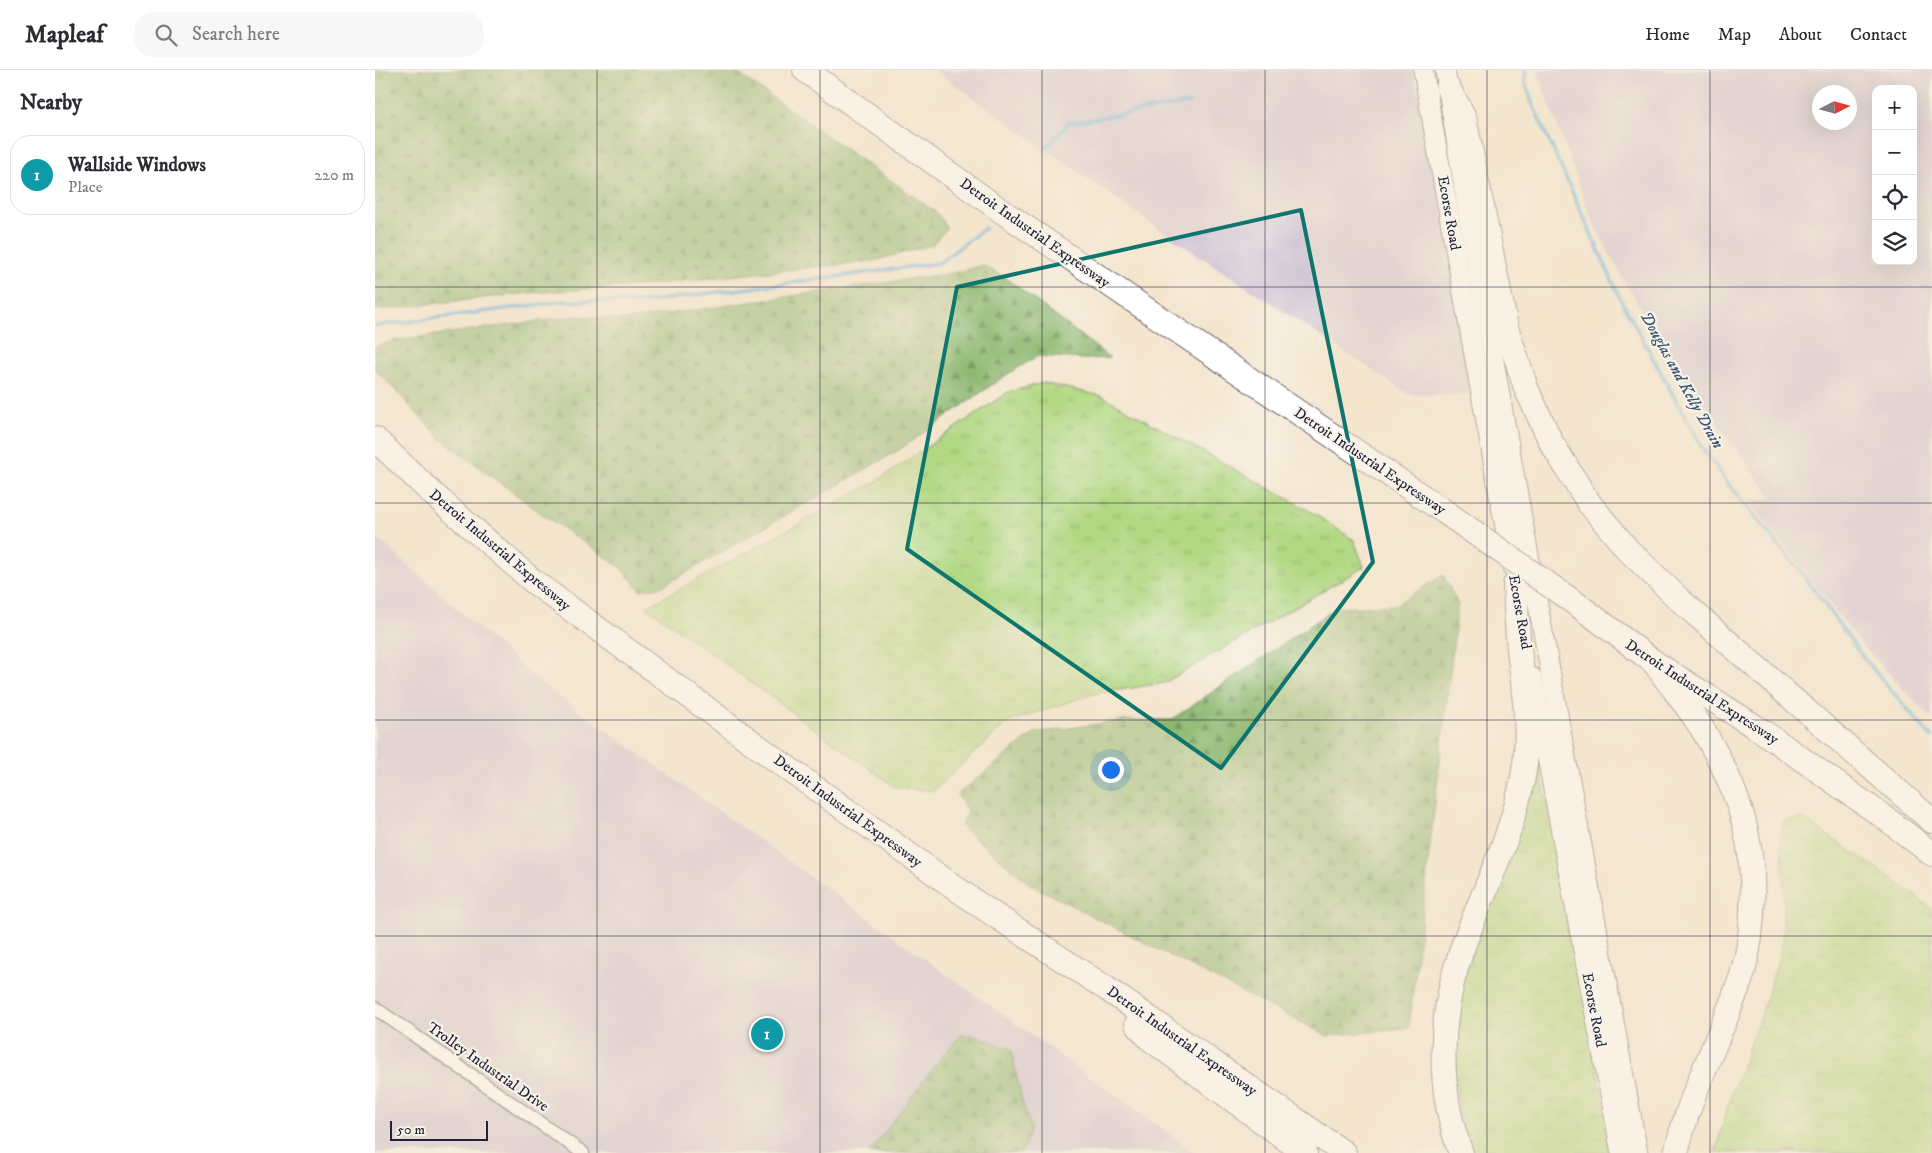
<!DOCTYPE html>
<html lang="en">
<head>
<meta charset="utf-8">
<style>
  body { margin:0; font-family:"IM FELL DW Pica",serif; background:#f7f7f7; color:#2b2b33 }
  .controls { position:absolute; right:15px; top:15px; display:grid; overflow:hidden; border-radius:10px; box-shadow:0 5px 20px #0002 }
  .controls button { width:45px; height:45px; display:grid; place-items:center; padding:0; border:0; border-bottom:1px solid #e1e1e2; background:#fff; color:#2b2b33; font:25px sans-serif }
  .compass { position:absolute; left:1437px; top:15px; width:45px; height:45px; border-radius:50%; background:#fff; box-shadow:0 5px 20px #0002; rotate:84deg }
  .scale { position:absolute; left:15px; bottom:12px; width:98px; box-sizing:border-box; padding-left:5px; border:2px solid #22223b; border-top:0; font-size:14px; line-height:18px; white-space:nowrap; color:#22223b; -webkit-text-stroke:4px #f7f3e8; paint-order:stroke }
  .you { position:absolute; left:735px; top:699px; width:18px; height:18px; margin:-12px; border:4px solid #fff; border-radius:50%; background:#1a73e8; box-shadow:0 0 0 8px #1a73e833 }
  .badge { display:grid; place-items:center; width:32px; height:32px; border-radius:50%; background:#d1495b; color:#fff; font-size:16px; font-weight:700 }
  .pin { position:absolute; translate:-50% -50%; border:2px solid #fff; box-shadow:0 1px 5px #0006 }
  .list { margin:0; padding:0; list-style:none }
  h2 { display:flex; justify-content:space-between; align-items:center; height:65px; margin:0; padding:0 20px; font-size:21px }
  h2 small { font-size:16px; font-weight:400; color:#7c7c81 }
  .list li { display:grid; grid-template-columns:32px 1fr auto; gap:15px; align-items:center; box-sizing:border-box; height:80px; margin:0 10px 10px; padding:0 10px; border:1px solid #e1e1e2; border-radius:20px }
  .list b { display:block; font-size:19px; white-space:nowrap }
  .list p { margin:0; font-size:16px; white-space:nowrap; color:#7c7c81 }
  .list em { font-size:16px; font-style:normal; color:#7c7c81 }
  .icon { flex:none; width:28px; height:28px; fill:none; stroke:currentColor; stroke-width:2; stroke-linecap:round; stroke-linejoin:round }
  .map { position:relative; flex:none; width:1557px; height:1083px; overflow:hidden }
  header { display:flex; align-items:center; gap:30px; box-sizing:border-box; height:70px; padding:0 25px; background:#fff; border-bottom:1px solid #e1e1e2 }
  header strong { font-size:24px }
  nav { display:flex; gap:28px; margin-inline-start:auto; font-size:18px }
  .search { width:350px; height:45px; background:#f7f7f7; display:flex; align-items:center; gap:12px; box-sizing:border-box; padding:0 18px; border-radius:20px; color:#7c7c81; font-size:19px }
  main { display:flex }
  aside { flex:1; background:#fff }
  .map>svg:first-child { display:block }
  .industrial { fill:#ccbed3; fill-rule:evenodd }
  .grass { fill:url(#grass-tufts); stroke:#6a7d5e }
  .forest { fill:url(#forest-firs); stroke:#576d56 }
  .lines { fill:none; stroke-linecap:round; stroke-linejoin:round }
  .stream { stroke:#63b1dd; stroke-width:4 }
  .minor-casing { stroke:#6c666e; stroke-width:15 }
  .secondary-casing { stroke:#6c666e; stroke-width:21 }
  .motorway-casing { stroke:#6c666e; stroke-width:26 }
  .minor { stroke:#fff; stroke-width:12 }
  .secondary { stroke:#fff; stroke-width:19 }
  .motorway { stroke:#fff; stroke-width:24 }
  .motorway-bridge-casing { stroke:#6c666e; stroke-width:26; stroke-linecap:butt }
  .motorway-bridge { stroke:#fff; stroke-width:24 }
  .marked { fill:none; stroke:#0f766e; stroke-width:4; stroke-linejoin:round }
  .grid { fill:none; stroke:#22223b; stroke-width:1; stroke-opacity:0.55 }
  .labels { text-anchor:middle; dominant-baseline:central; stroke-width:4.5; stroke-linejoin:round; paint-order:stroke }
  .street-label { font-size:15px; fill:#22223b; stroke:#f7f3e8 }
  .water-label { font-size:16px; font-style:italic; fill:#395474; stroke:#f7f3e8 }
</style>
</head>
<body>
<header>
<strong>Mapleaf</strong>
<div class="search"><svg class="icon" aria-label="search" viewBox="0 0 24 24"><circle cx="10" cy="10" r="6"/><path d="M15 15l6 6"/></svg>Search here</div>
<nav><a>Home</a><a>Map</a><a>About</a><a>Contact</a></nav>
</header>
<main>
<aside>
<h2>Nearby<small></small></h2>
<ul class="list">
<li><span class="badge" style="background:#0f9aa8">1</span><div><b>Wallside Windows</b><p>Place</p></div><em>220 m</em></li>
</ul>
</aside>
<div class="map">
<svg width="1557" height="1083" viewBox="0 0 1557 1083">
  <defs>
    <pattern id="grass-tufts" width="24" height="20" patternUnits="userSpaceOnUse" patternTransform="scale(1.25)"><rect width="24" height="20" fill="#b1d882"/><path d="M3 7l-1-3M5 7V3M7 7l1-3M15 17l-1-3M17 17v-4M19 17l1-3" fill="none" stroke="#98b971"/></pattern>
    <pattern id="forest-firs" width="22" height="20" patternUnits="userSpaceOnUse" patternTransform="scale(1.25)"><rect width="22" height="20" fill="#8cb870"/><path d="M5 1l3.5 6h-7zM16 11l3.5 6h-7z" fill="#72955d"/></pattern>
  </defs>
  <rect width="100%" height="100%" fill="#f7f3e8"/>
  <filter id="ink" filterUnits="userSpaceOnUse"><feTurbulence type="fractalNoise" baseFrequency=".02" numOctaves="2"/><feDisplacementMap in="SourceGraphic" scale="10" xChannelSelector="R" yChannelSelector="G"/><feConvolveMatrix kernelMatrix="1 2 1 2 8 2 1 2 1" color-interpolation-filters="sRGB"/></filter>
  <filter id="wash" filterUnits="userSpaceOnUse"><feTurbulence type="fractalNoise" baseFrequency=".0096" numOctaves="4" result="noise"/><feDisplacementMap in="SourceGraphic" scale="20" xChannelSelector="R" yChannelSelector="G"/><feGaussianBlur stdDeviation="1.12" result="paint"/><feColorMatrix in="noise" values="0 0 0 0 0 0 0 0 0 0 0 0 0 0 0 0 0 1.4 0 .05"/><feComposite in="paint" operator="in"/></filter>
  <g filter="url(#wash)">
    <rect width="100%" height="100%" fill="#f4e5cd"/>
    <!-- industrial -->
    <g class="industrial">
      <path d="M559,0H1038L1073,169L1095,326L1033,324L781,157Z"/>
      <path d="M1162,0H1557V649L1489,577L1374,431L1397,428L1312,311L1252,216L1229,174L1215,144ZM1501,19H1538V191H1501ZM1474,22V52H1444V22Z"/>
      <path d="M0,466L168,615L821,1083H0Z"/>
    </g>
    <!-- grass -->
    <g class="grass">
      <path d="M668,313L727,326L935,441L979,470L989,497L789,613L718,624L633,652L558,721L520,717L272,537L502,411L633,322Z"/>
      <path d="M1160,692H1164L1238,1083H1096L1087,1060L1077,986L1083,927Z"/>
      <path d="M1427,748L1519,810L1557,839V1083H1340L1355,1029L1387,942L1408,873L1409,812L1406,774L1407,752Z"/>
    </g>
    <!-- forest -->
    <g class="forest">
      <path d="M0,0H358L562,143L572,158L557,175L498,191L261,216L155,223L0,240Z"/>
      <path d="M607,195L631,208L735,288L710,289L663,286L631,305L524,380L286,517L265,520L244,496L171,447L66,369L0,299V277L22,270L201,246L250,250L577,203Z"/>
      <path d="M1068,505L1083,534L1034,958L953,966L656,815L586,756L592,740L582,725L659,663L751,650H796L961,538L1020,535Z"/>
      <path d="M586,965H600L636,979L647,1031L656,1058L647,1083H494L567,986Z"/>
    </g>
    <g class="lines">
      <!-- stream -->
      <g class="stream">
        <path d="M1150,0V12L1158,35L1246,230L1328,379L1356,417L1433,511L1487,586L1557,668"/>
        <path d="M670,79L693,53L814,33"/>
        <path d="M0,256L191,231L268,232L564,193L610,158"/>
      </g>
    </g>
  </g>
  <g filter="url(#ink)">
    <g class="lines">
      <!-- minor casing -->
      <g class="minor-casing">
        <path id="minor" d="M0,938L208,1083"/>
      </g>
      <!-- secondary casing -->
      <g class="secondary-casing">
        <g id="secondary">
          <path d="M1048,0L1137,497"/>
          <path d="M1070,0L1092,138L1133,370L1263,1083"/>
          <path d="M1157,607L1246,1083"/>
        </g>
      </g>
      <!-- motorway casing -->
      <g class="motorway-casing">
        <g id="motorway">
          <path d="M430,0L625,140L1070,442"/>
          <path d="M1073,18L1089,47L1131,257L1151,318L1177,374L1214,433L1253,480L1307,532L1557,751"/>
          <path d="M0,369L58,424L159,512L404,692L603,834L732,919L969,1083"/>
          <path d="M1207,538L1280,593L1390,663L1513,750L1557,784"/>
          <path d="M1280,593C1296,618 1318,641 1332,667C1345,689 1356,712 1364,736C1381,785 1382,855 1367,905C1347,965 1315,1021 1301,1083"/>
          <path d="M762,954L774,968L930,1083"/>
          <path d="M1086,1083C1061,1017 1064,944 1087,879C1108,820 1136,770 1148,707C1156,665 1149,622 1144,579C1142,558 1141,536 1140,515"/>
        </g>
      </g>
      <!-- minor -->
      <use href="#minor" class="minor"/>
      <!-- secondary -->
      <use href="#secondary" class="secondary"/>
      <!-- motorway -->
      <use href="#motorway" class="motorway"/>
      <!-- motorway-bridge casing -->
      <g class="motorway-bridge-casing">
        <path id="motorway-bridge" d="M1070,442L1207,538"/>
      </g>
      <!-- motorway-bridge -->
      <use href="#motorway-bridge" class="motorway-bridge"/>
    </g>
  </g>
  <!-- marked area -->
  <path d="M0 0H1557V1083H0ZM926,140L998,492L846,698L532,479L582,217Z" fill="#f4e5cd" fill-opacity=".55" fill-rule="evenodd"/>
  <path class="marked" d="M926,140L998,492L846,698L532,479L582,217Z"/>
  <!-- grid -->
  <path class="grid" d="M222,0V1083M445,0V1083M667,0V1083M890,0V1083M1112,0V1083M1335,0V1083M0,217H1557M0,433H1557M0,650H1557M0,866H1557"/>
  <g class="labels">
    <!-- street labels -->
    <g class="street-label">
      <text transform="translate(1074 143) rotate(80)">Ecorse Road</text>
      <text transform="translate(660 163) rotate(35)">Detroit Industrial Expressway</text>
      <text transform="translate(995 391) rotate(34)">Detroit Industrial Expressway</text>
      <text transform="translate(125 480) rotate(40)">Detroit Industrial Expressway</text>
      <text transform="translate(1145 542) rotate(80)">Ecorse Road</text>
      <text transform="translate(1327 622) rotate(33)">Detroit Industrial Expressway</text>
      <text transform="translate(473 741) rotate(36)">Detroit Industrial Expressway</text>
      <text transform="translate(1219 940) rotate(79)">Ecorse Road</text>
      <text transform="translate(807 971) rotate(35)">Detroit Industrial Expressway</text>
      <text transform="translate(113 997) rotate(35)">Trolley Industrial Drive</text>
    </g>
    <!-- water labels -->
    <g class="water-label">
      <text transform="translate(1307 310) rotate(61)">Douglas and Kelly Drain</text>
    </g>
  </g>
</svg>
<div class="controls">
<button>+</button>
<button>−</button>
<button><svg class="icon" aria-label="locate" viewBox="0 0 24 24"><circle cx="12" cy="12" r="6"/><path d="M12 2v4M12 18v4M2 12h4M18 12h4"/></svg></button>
<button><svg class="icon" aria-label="layers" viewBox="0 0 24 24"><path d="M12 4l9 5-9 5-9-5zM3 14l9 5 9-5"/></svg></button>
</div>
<svg class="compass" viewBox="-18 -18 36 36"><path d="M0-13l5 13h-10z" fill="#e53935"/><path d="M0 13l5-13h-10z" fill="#7c7c81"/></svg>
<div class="scale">50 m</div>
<div class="you"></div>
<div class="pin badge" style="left:392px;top:964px;background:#0f9aa8">1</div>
</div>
</main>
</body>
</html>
